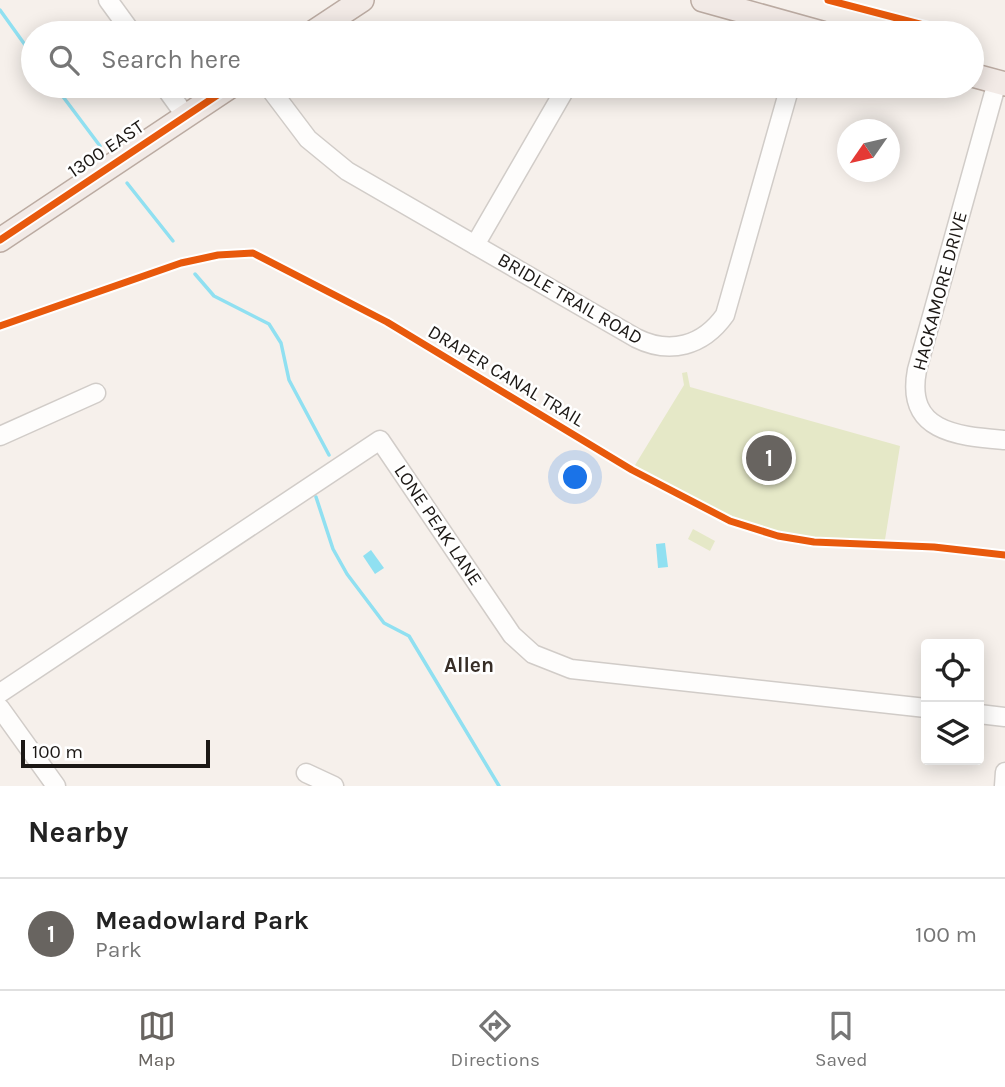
<!DOCTYPE html>
<html lang="en">
<head>
<meta charset="utf-8">
<style>
  body { margin:0; font-family:Karla,sans-serif; background:#f2f2f2; color:#222 }
  .controls { position:absolute; right:21px; bottom:21px; display:grid; overflow:hidden; border-radius:7px; box-shadow:0 4px 18px #0003 }
  .controls button { width:63px; height:63px; display:grid; place-items:center; padding:0; border:0; border-bottom:2px solid #e0e0e0; background:#fff; color:#222; font:35px sans-serif }
  .compass { position:absolute; left:837px; top:119px; width:63px; height:63px; border-radius:50%; background:#fff; box-shadow:0 4px 18px #0003; rotate:236deg }
  .scale { position:absolute; left:21px; bottom:18px; width:189px; box-sizing:border-box; padding-left:7px; border:4px solid #1c1815; border-top:0; font-size:19px; line-height:24px; white-space:nowrap; color:#1c1815; -webkit-text-stroke:5px #fff; paint-order:stroke }
  .you { position:absolute; left:576px; top:478px; width:24px; height:24px; margin:-18px; border:5px solid #fff; border-radius:50%; background:#1a73e8; box-shadow:0 0 0 10px #1a73e833 }
  .badge { display:grid; place-items:center; width:46px; height:46px; border-radius:50%; background:#686460; color:#fff; font-size:23px; font-weight:700 }
  .pin { position:absolute; translate:-50% -50%; border:4px solid #fff; box-shadow:0 2px 7px #0006 }
  .list { margin:0; padding:0; list-style:none }
  h2 { display:flex; justify-content:space-between; align-items:center; height:91px; margin:0; padding:0 28px; font-size:30px }
  h2 small { font-size:23px; font-weight:400; color:#767676 }
  .list li { display:grid; grid-template-columns:46px 1fr auto; gap:21px; align-items:center; box-sizing:border-box; height:112px; padding:0 28px; border-top:2px solid #e0e0e0 }
  .list b { display:block; font-size:26px; white-space:nowrap }
  .list p { margin:0; font-size:23px; white-space:nowrap; color:#767676 }
  .list em { font-size:23px; font-style:normal; color:#767676 }
  .icon { flex:none; width:38px; height:38px; fill:none; stroke:currentColor; stroke-width:2; stroke-linecap:round; stroke-linejoin:round }
  .map { position:relative; flex:none; width:1005px; height:786px; overflow:hidden }
  .search { position:absolute; background:#fff; box-shadow:0 4px 18px #0003; left:21px; right:21px; top:21px; height:77px; display:flex; align-items:center; gap:18px; box-sizing:border-box; padding:0 24px; border-radius:38px; color:#767676; font-size:26px }
  .sheet { height:203px; background:#fff }
  nav { display:flex; justify-content:space-around; align-items:center; box-sizing:border-box; height:98px; border-top:2px solid #e0e0e0; background:#fff; font-size:19px; color:#767676 }
  nav a { display:grid; justify-items:center; gap:4px }
  nav .on { color:#686460 }
  .map>svg:first-child { display:block }
  .green { fill:#e5e8c7 }
  .water { fill:#90e0f1 }
  .lines { fill:none; stroke-linecap:round; stroke-linejoin:round }
  .stream { stroke:#90e0f1; stroke-width:3.5 }
  .minor-casing { stroke:#d1ccc8; stroke-width:21 }
  .major-casing { stroke:#bbaba2; stroke-width:26 }
  .minor { stroke:#fefdfc; stroke-width:18 }
  .major { stroke:#f2eae6; stroke-width:23 }
  .cycleway-casing { stroke:#fff; stroke-width:11 }
  .cycleway { stroke:#e8590c; stroke-width:7 }
  .labels { text-anchor:middle; dominant-baseline:central; stroke-width:5; stroke-linejoin:round; paint-order:stroke }
  .street-label { font-size:19px; fill:#1c1815; stroke:#fff }
  .neighbourhood-label { font-size:21px; font-weight:bold; fill:#372e27; stroke:#fff }
</style>
</head>
<body>
<div class="map">
<svg width="1005" height="786" viewBox="0 0 1005 786">
  <rect width="100%" height="100%" fill="#f6f0eb"/>
  <!-- green -->
  <g class="green">
    <path d="M687,372L690,387L900,446L884,546C774,543 726,523 632,470L684,385L682,373Z"/>
    <path d="M693,529L715,541L710,551L688,539Z"/>
  </g>
  <!-- water -->
  <g class="water">
    <path d="M665,543L668,567L658,568L656,544Z"/>
    <path d="M371,550L384,568L375,574L363,556Z"/>
  </g>
  <g class="lines">
    <!-- stream -->
    <g class="stream">
      <path d="M0,10L33,56"/>
      <path d="M55,86L100,146"/>
      <path d="M127,183L173,241"/>
      <path d="M195,274L214,296L269,324L281,343L289,380L329,455"/>
      <path d="M316,497L333,549L347,574L384,623L409,636L499,786"/>
    </g>
    <!-- minor casing -->
    <g class="minor-casing">
      <g id="minor">
        <path d="M108,0L132,33"/>
        <path d="M997,82L917,370C905,433 959,436 1005,440"/>
        <path d="M164,86L185,115"/>
        <path d="M268,86L308,139L347,171L636,338C670,355 703,346 725,315L790,86"/>
        <path d="M475,245L567,86"/>
        <path d="M0,436L96,393"/>
        <path d="M0,693L380,440L512,635L533,654L571,669L926,708"/>
        <path d="M0,708L56,786"/>
        <path d="M979,714L1005,717"/>
        <path d="M306,773L334,786"/>
        <path d="M1004,786L1005,772"/>
      </g>
    </g>
    <!-- major casing -->
    <g class="major-casing">
      <g id="major">
        <path d="M703,0L822,33"/>
        <path d="M312,33L362,0"/>
        <path d="M972,75L1005,84"/>
        <path d="M0,240L231,86"/>
      </g>
    </g>
    <!-- minor -->
    <use href="#minor" class="minor"/>
    <!-- major -->
    <use href="#major" class="major"/>
    <!-- cycleway casing -->
    <g class="cycleway-casing">
      <g id="cycleway">
        <path d="M828,0L954,33"/>
        <path d="M0,240L231,86"/>
        <path d="M0,326L181,263L218,255L253,253L387,322L632,470L730,521L778,536L814,542L934,547L1005,555"/>
      </g>
    </g>
    <!-- cycleway -->
    <use href="#cycleway" class="cycleway"/>
  </g>
  <g class="labels">
    <!-- street labels -->
    <g class="street-label">
      <text transform="translate(106 149) rotate(-34)">1300 EAST</text>
      <text transform="translate(940 291) rotate(-75)">HACKAMORE DRIVE</text>
      <text transform="translate(570 299) rotate(30)">BRIDLE TRAIL ROAD</text>
      <text transform="translate(506 376) rotate(31)">DRAPER CANAL TRAIL</text>
      <text transform="translate(438 525) rotate(56)">LONE PEAK LANE</text>
    </g>
    <!-- neighbourhood labels -->
    <g class="neighbourhood-label">
      <text x="469" y="665">Allen</text>
    </g>
  </g>
</svg>
<div class="controls">
<button><svg class="icon" aria-label="locate" viewBox="0 0 24 24"><circle cx="12" cy="12" r="6"/><path d="M12 2v4M12 18v4M2 12h4M18 12h4"/></svg></button>
<button><svg class="icon" aria-label="layers" viewBox="0 0 24 24"><path d="M12 4l9 5-9 5-9-5zM3 14l9 5 9-5"/></svg></button>
</div>
<svg class="compass" viewBox="-18 -18 36 36"><path d="M0-13l5 13h-10z" fill="#e53935"/><path d="M0 13l5-13h-10z" fill="#767676"/></svg>
<div class="scale">100 m</div>
<div class="you"></div>
<div class="pin badge" style="left:769px;top:458px">1</div>
<div class="search"><svg class="icon" aria-label="search" viewBox="0 0 24 24"><circle cx="10" cy="10" r="6"/><path d="M15 15l6 6"/></svg>Search here</div>
</div>
<section class="sheet">
<h2>Nearby<small></small></h2>
<ul class="list">
<li><span class="badge">1</span><div><b>Meadowlard Park</b><p>Park</p></div><em>100 m</em></li>
</ul>
</section>
<nav>
<a class="on"><svg class="icon" aria-label="map" viewBox="0 0 24 24"><path d="M3 6l6-2 6 2 6-2v14l-6 2-6-2-6 2zM9 4v14M15 6v14"/></svg>Map</a>
<a><svg class="icon" aria-label="directions" viewBox="0 0 24 24"><path d="M12 3l9 9-9 9-9-9zM9 14v-3h6M13 9l2 2-2 2"/></svg>Directions</a>
<a><svg class="icon" aria-label="saved" viewBox="0 0 24 24"><path d="M7 4h10v16l-5-4-5 4z"/></svg>Saved</a>
</nav>
</body>
</html>
